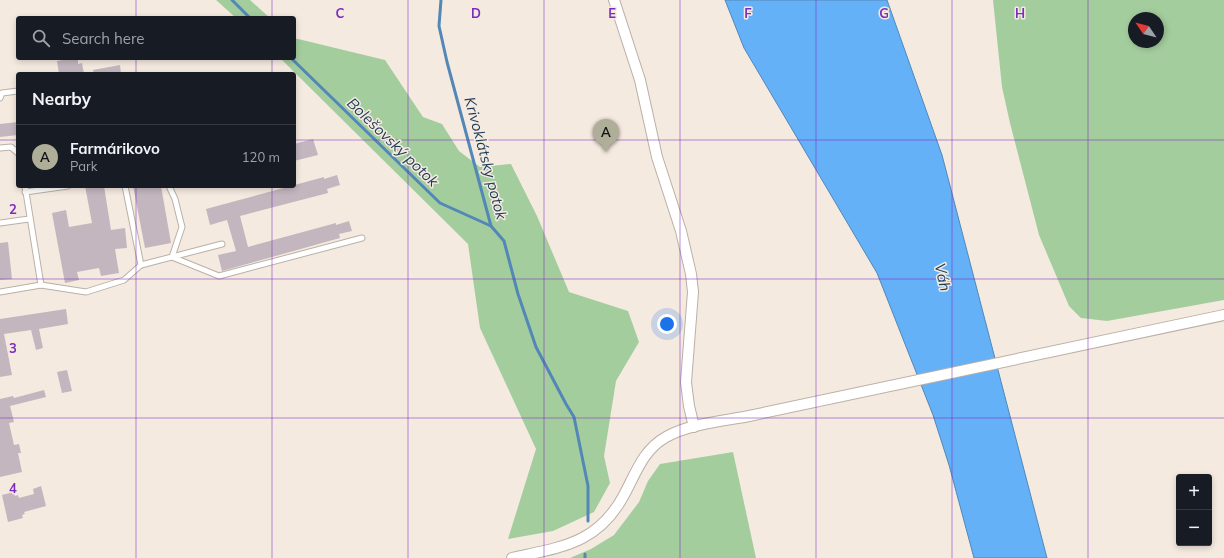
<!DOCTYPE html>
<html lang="en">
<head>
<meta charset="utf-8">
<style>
  body { margin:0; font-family:Mulish,sans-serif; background:#242831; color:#f1f3f6 }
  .controls { position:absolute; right:12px; bottom:12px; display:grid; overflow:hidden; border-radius:4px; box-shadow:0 2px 6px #0003 }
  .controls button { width:36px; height:36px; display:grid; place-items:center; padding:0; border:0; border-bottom:1px solid #363941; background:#171b24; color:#f1f3f6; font:20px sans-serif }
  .compass { position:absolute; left:1128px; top:12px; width:36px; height:36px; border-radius:50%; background:#171b24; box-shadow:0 2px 6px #0003; rotate:305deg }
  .you { position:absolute; left:667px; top:324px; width:14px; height:14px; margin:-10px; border:3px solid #fff; border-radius:50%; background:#1a73e8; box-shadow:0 0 0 6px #1a73e833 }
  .badge { display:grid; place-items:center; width:26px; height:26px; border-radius:50%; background:#afae98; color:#111; font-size:13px; font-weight:700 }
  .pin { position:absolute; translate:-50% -33px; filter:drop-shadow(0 1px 2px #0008) }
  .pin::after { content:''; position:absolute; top:21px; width:14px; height:12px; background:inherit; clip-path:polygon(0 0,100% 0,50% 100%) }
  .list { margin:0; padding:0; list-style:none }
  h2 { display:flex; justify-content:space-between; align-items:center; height:52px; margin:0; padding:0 16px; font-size:17px }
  h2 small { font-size:13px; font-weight:400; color:#9ea1a6 }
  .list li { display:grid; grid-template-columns:26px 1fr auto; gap:12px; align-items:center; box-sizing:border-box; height:64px; padding:0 16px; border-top:1px solid #363941 }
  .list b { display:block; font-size:15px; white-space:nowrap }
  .list p { margin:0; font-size:13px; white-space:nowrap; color:#9ea1a6 }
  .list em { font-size:13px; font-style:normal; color:#9ea1a6 }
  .icon { flex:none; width:22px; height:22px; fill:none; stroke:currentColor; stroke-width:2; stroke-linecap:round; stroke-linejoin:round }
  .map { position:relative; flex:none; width:1224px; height:558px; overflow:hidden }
  .search { position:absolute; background:#171b24; box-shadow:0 2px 6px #0003; left:16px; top:16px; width:280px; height:44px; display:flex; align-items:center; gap:10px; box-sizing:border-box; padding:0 14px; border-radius:4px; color:#9ea1a6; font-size:15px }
  .panel { position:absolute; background:#171b24; box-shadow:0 2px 6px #0003; left:16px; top:72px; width:280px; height:116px; border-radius:4px }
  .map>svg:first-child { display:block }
  .green { fill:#a4cd9e; fill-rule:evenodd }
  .water { fill:#64b1f8; stroke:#5287b8 }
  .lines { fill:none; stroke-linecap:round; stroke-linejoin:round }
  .stream { stroke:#5287b8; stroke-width:3 }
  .building { fill:#c3b6bf }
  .lane-casing { stroke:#bab0a6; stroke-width:7 }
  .street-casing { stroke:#bab0a6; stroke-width:12 }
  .lane { stroke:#fff; stroke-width:5 }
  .street { stroke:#fff; stroke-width:10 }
  .grid { fill:none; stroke:#7b2cbf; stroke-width:1; stroke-opacity:0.55 }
  .labels { text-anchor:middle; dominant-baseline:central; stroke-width:3; stroke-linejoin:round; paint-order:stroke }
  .water-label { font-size:15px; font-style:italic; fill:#1a3a56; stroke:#f5eae0 }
  .grid-label { font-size:13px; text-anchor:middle; font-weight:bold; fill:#7b2cbf; stroke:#f5eae0; stroke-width:3; stroke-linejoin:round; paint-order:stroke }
</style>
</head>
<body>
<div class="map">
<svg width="1224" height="558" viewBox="0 0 1224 558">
  <rect width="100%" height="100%" fill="#f5eae0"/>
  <!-- green -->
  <g class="green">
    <path d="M216,0H250L270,18H236Z"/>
    <path d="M993,0H1224V300L1107,321L1081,318L1069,306L1039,235L1010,123L1002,87ZM1134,18H1158V42H1134Z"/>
    <path d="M294,38L385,60L423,117L442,124L459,151L480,167L511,164L537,216L569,292L628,311L639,342L616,381L604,456L610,483L594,512L553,531L508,539L536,449L480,328L468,244L280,58H294Z"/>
    <path d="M733,452L756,558H570L591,549L614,535L639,502L648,481L660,464Z"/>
  </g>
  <!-- water -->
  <path class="water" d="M725,0H887L942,155L1047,558H974L949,465L933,415L877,273L744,48Z"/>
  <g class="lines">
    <!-- stream -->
    <g class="stream">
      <path d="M232,0L250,18"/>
      <path d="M441,0L439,26L447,62L491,226L504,241L518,294L536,347L566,404L574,417L588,486V521"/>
      <path d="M291,58L440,203L491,226"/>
      <path d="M585,558V554"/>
    </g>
  </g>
  <!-- building -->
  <g class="building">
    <path d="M74,58H78V64L82,63L84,74H59L57,61Z"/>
    <path d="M120,65L121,74H94L93,70Z"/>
    <path d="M18,122V135L0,137V124Z"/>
    <path d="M313,139L318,155L294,161V144Z"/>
    <path d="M337,175L340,185L327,189L328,193L240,216L248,247L336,223V225L349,221L352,231L339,234L340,238L222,271L218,255L236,251L227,220L210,225L206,209L324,177V179Z"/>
    <path d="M85,186H104L111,230L125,228L127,248L115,249L119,273L101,276L99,268L77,272L79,280L65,283L52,213L66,210L69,227L92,223Z"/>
    <path d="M133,186H161L171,243L145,248Z"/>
    <path d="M8,242L12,279L0,280V243Z"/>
    <path d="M66,309L68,324L39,329L43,348L36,350L31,330L4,334L12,375L0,377V319Z"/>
    <path d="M67,370L72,391L62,393L57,372Z"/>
    <path d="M44,390L46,397L10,406L14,422L9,423L14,445L19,444L21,453H18L22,472L0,477V399L13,396L14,398Z"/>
    <path d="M41,486L46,506L24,512L25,514L22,515L23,518L8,522L2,495L14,492L15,496L18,495L19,498L34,494L33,489Z"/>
  </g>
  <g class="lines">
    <!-- lane casing -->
    <g class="lane-casing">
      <g id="lane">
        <path d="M0,98L2,93L18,91"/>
        <path d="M0,148L11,147L18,153"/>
        <path d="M25,186L41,285"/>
        <path d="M125,186L141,265"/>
        <path d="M169,186L175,199L182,227L172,257L219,276L362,238"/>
        <path d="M25,192L68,186"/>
        <path d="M0,223L29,219"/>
        <path d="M0,292L41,285L86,292L124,280L141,265L222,244"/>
      </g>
    </g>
    <!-- street casing -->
    <g class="street-casing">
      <g id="street">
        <path d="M614,0L640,80L657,157L681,231L691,274L693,292L686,382L689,406L694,427"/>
        <path d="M512,558C561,547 598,544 624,495C636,473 643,450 666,437C688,424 724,421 749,416L1224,315"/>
      </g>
    </g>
    <!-- lane -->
    <use href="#lane" class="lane"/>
    <!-- street -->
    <use href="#street" class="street"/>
  </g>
  <!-- grid -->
  <path class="grid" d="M136,0V18M272,0V18M408,0V558M544,0V558M680,0V558M816,0V558M952,0V558M1088,0V558M136,58V74M272,58V74M0,140H18M294,140H1224M136,186V558M272,186V558M0,279H1224M0,418H1224"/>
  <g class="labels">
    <!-- water labels -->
    <g class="water-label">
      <text transform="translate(393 142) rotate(44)">Bolešovský potok</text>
      <text transform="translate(486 158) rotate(75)">Krivoklátsky potok</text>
      <text transform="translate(943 277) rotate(77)">Váh</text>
    </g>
  </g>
  <g class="grid-label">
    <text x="340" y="18">C</text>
    <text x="476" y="18">D</text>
    <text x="612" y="18">E</text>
    <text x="748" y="18">F</text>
    <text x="884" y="18">G</text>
    <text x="1020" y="18">H</text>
    <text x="13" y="214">2</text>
    <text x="13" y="353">3</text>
    <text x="13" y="493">4</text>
  </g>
</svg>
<div class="controls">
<button>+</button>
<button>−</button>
</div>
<svg class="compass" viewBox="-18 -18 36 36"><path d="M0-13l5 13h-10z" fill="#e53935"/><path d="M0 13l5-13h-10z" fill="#9ea1a6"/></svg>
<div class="you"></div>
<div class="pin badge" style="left:606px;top:152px">A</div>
<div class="search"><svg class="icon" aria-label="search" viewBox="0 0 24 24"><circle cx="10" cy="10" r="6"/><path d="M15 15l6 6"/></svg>Search here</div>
<section class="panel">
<h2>Nearby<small></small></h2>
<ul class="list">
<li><span class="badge">A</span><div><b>Farmárikovo</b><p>Park</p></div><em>120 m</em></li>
</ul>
</section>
</div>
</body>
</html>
